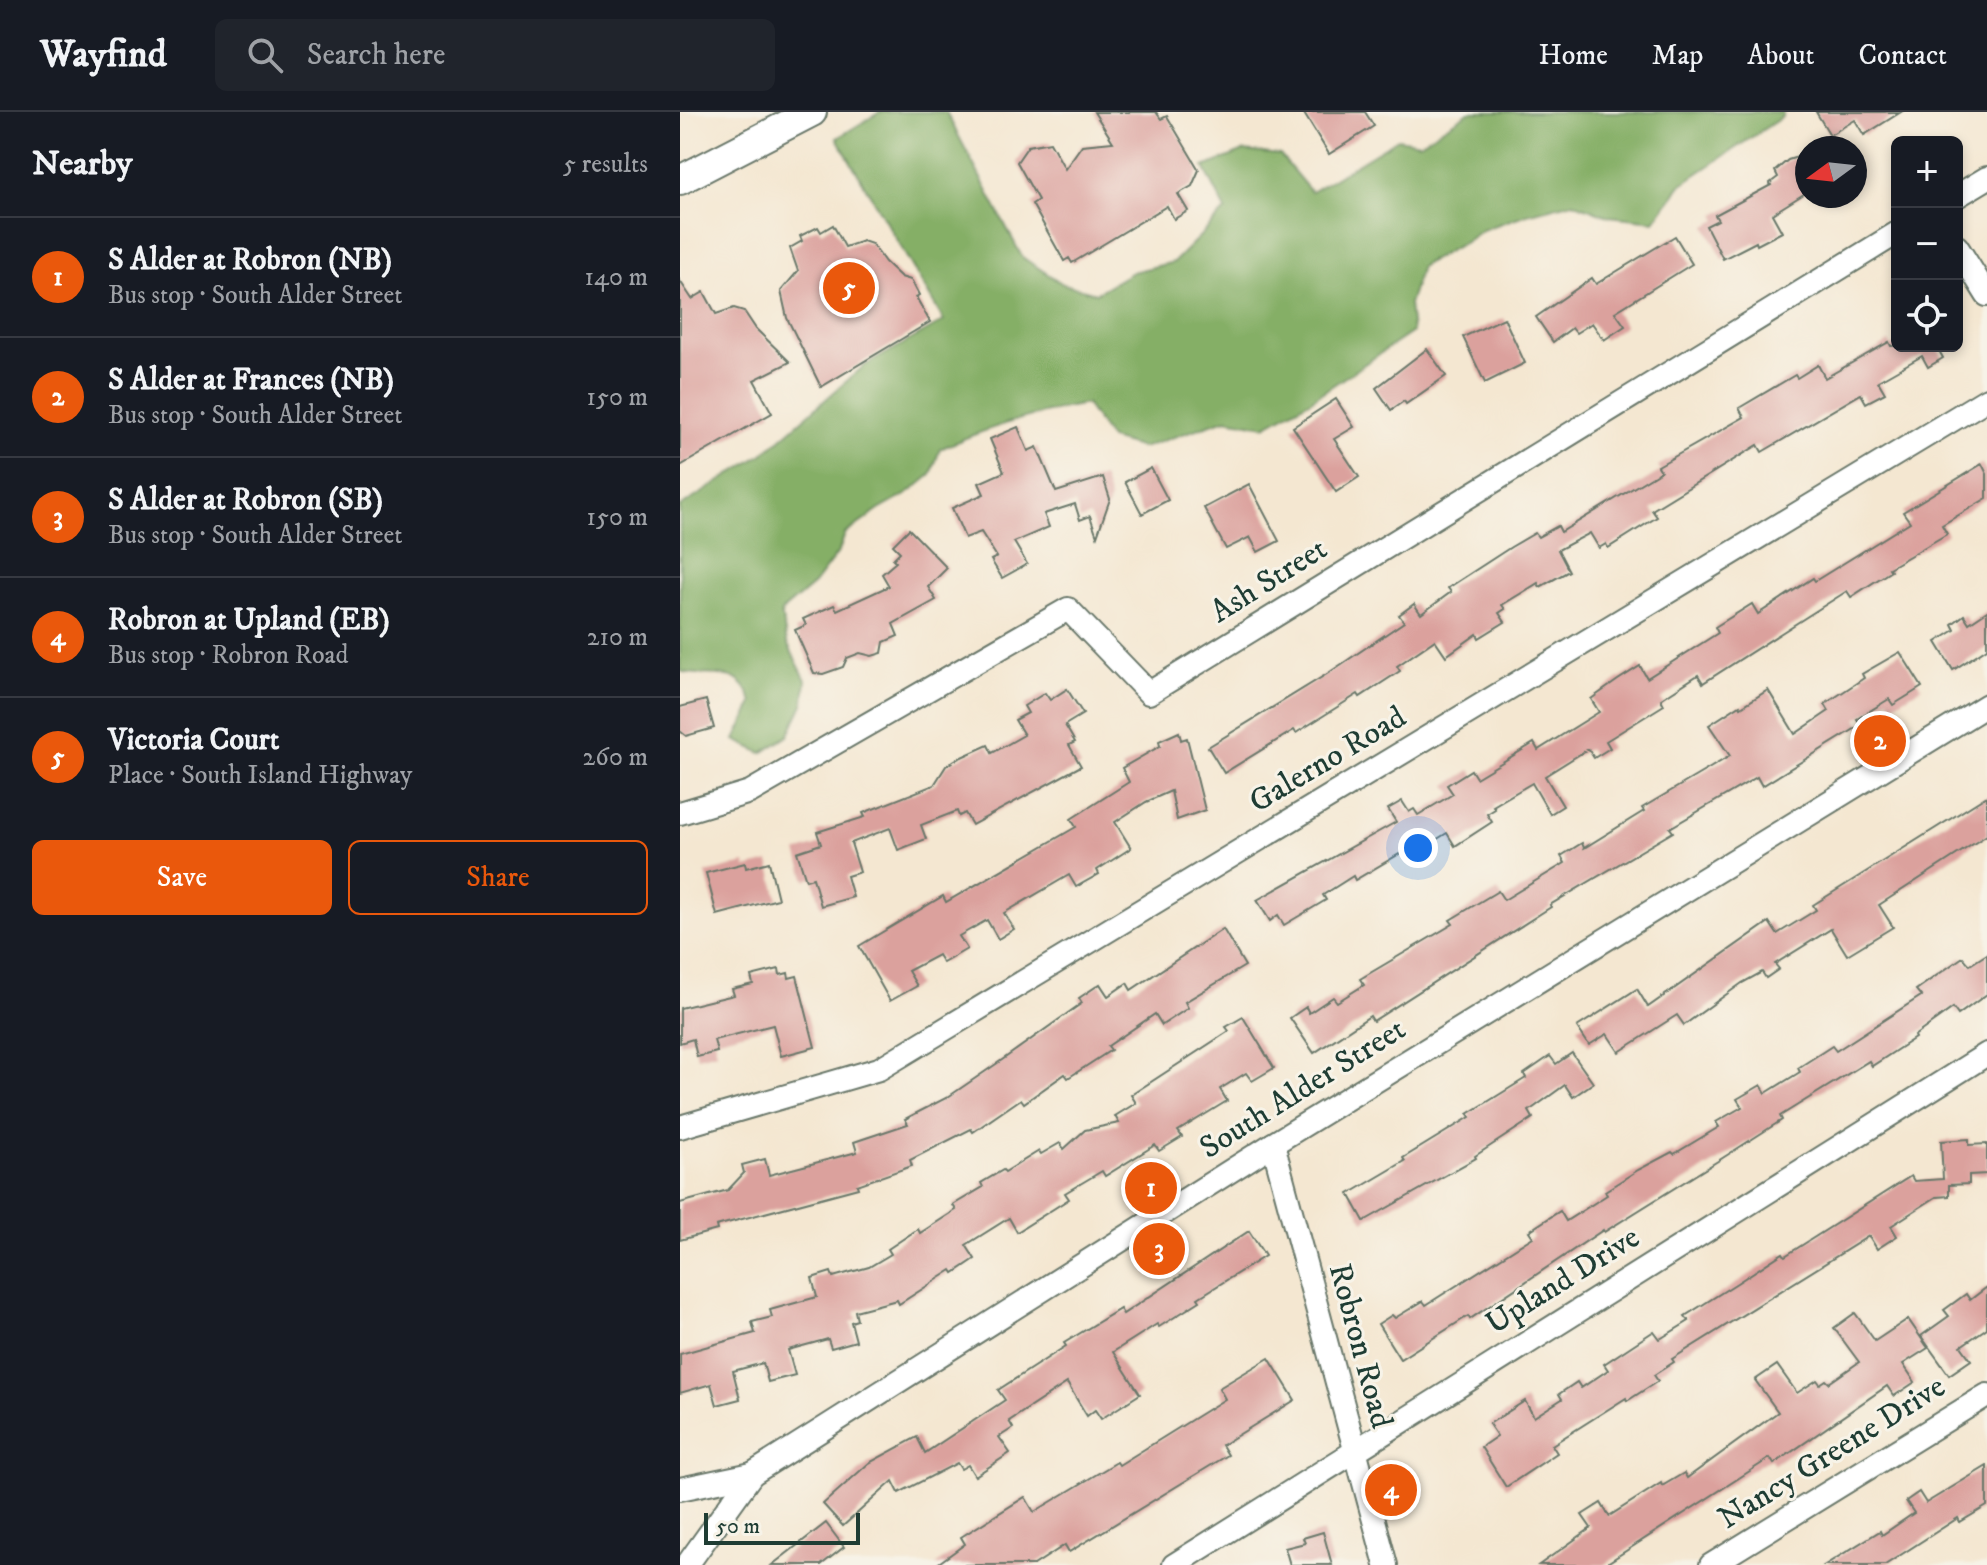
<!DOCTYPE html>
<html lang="en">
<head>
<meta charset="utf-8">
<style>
  body { margin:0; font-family:"IM FELL DW Pica",serif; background:#20242c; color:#f1f3f6 }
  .controls { position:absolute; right:24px; top:24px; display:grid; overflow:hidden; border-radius:12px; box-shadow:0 4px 12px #0003 }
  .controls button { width:72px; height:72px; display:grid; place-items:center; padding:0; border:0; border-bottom:2px solid #363941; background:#171b24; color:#f1f3f6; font:40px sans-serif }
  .compass { position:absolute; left:1115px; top:24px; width:72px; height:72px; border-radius:50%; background:#171b24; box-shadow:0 4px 12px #0003; rotate:255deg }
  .scale { position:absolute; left:24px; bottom:20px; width:156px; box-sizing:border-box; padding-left:8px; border:4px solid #1f3d34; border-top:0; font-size:22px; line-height:28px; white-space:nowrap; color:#1f3d34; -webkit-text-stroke:6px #f7f3e8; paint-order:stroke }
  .you { position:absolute; left:738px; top:736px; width:28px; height:28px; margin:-20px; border:6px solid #fff; border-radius:50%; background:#1a73e8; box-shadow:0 0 0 12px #1a73e833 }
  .badge { display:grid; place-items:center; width:52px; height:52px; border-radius:50%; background:#ea580c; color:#fff; font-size:26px; font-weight:700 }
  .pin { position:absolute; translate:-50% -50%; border:4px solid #fff; box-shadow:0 2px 8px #0006 }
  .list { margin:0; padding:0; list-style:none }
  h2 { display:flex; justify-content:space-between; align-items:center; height:104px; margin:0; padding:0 32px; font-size:34px }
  h2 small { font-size:26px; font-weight:400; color:#9ea1a6 }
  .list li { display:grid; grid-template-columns:52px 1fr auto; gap:24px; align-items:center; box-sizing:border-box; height:120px; padding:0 32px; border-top:2px solid #363941 }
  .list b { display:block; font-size:30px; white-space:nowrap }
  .list p { margin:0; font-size:26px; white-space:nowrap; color:#9ea1a6 }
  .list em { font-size:26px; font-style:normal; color:#9ea1a6 }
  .actions { display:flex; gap:16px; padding:24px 32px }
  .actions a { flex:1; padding:18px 0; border:2px solid #ea580c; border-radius:12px; text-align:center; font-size:28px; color:#ea580c }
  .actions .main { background:#ea580c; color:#fff }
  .icon { flex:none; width:44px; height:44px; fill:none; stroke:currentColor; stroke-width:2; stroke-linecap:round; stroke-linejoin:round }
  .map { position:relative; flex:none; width:1307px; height:1453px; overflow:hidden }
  header { display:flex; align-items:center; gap:48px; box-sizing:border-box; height:112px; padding:0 40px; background:#171b24; border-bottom:2px solid #363941 }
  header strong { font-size:38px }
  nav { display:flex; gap:44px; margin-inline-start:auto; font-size:28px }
  .search { width:560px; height:72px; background:#20242c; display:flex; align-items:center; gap:20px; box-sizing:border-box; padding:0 28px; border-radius:12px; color:#9ea1a6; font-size:30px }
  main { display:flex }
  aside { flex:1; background:#171b24 }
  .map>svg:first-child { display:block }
  .forest { fill:#85af66; stroke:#52764d; stroke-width:2 }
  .building { fill:#dba19d }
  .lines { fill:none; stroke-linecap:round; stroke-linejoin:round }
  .minor-casing { stroke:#6a786b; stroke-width:26 }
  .major-casing { stroke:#6a786b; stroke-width:32 }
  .minor { stroke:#fff; stroke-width:22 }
  .major { stroke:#fff; stroke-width:28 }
  .labels { text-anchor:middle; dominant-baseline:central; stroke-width:6; stroke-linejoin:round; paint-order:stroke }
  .street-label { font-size:32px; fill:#1f3d34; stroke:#f7f3e8 }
</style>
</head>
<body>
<header>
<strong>Wayfind</strong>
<div class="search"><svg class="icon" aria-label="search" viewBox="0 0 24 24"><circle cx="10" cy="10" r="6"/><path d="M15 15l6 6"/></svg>Search here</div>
<nav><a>Home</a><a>Map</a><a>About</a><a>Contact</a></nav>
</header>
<main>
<aside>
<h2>Nearby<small>5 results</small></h2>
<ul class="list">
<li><span class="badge">1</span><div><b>S Alder at Robron (NB)</b><p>Bus stop · South Alder Street</p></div><em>140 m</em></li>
<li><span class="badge">2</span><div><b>S Alder at Frances (NB)</b><p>Bus stop · South Alder Street</p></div><em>150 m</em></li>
<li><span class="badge">3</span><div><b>S Alder at Robron (SB)</b><p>Bus stop · South Alder Street</p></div><em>150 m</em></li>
<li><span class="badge">4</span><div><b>Robron at Upland (EB)</b><p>Bus stop · Robron Road</p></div><em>210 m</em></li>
<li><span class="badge">5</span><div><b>Victoria Court</b><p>Place · South Island Highway</p></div><em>260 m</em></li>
</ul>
<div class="actions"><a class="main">Save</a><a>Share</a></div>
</aside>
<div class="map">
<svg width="1307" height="1453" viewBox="0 0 1307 1453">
  <rect width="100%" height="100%" fill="#f7f3e8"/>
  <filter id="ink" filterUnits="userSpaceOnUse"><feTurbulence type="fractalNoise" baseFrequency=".0125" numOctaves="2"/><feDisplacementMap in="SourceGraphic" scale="16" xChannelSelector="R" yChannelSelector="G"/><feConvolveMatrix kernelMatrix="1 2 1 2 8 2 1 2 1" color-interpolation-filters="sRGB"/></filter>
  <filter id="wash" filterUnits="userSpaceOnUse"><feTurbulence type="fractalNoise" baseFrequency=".006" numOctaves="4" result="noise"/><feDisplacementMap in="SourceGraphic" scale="32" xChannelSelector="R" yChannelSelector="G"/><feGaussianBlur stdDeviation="1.8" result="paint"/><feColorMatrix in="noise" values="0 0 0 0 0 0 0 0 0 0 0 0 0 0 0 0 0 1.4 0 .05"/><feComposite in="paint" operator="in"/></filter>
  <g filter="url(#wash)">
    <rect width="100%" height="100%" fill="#f4e7d1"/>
    <!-- forest -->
    <path class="forest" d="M200,0H266L342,145L383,172L416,181L452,160L494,150L546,98L524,55L564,39L600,43L631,80L718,27L740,31L789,0H1103L1102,5L1002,72L974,109L928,104L893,90L847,102L802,118L785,130L741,154L729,192L732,220L631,288L585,314L546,307L462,336L430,327L406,292C353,301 308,315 260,337L251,363L229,381L199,398L165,422L159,439L134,472L101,500L107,531L126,568L124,590L108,624L82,641L55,628L73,591C59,550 32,569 0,559V395L84,341L184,254L264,209L157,26Z"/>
    <g id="blocks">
      <!-- building -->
      <g class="building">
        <path d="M414,0H476L481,7L487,4L519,58L512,74L498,82L508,99L494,107L487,94L392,151L389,146L384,149L352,92L358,88L337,50L348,34L370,30L385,57L402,33L433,30Z"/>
        <path d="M623,0H685L694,14L649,42Z"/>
        <path d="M1136,0H1221L1184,23L1175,8L1150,23Z"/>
        <path d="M1127,42V80L1092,102L1102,120L1077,133L1076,130L1043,147L1026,114L1038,108L1035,103L1091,73L1090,71L1098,65L1095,59L1108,48Z"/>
        <path d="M153,113L165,135L183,129L192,132L205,150L221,165L231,168L239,183L236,185L250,210L141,275L107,206L101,179L118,159L110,136L122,129L120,124L138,115L141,120Z"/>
        <path d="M995,124L1012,152L935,200L945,214L924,228L912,211L896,221L892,216L873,230L856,205L912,166L916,172Z"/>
        <path d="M0,169L12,187L24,180L36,202L54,196L64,199L76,217L110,250L74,268L92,301L0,354Z"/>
        <path d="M824,206L845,251L805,271L783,225Z"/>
        <path d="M1209,230L1211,234H1259L1257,235L1263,246L1248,255L1242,244L1198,269L1205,281L1186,291L1181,282L1082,340L1078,333L972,398L977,405L928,436L926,432L919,436L910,421L878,438L889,459L860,475L858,471L822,493L825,497L819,501L825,510L799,526L797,522L766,544L755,528L717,554L720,559L680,585L678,582L616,621L614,618L544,661L528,635L647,562L724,510L719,503L734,492L741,502L771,480L768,476L831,435L855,421L858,425L878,414L881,420L981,359L978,354L1064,305L1059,296L1115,263L1117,266L1138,253L1145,266Z"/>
        <path d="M747,237L766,264L726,292L724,289L711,298L696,276Z"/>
        <path d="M656,287L674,315L654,327L679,365L656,380L613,315Z"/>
        <path d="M338,315L348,339L357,335L376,380L423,365L430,387L417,424L410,404L400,408L395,392L364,402L369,415L334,430L347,452L322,466L311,448L317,445L301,420L285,426L272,396L304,382L299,371L324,360L310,327Z"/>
        <path d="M1302,352L1307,362V386L1262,413L1267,422L1209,456L1211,459L1171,485L1167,479L1023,571L1018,563L981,587L984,593L926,629L930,636L914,646L908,637L865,664L883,694L870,702L852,671L813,694L815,697L807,702L812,710L775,734L767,721L736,740L733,734L675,768L673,764L643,783L646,788L604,813L598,803L590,809L577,788L716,710L708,697L722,689L729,700L734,697L738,703L773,682L767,673L791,658L796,666L854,631L858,638L919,600L911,587L938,568L960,554L967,566L1038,521L1035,515L1072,492L1078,502L1133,466L1135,469L1230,410L1223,400Z"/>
        <path d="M471,356L488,388L462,402L445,370Z"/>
        <path d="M569,372L599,429L578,440L570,425L546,437L524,396Z"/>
        <path d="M229,417L267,456L248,475L256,488L213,512L218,524L204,530L202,541L192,544L180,541L167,546L163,555L143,562L134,561L115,518L126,513L123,507L154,493L157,498L209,474L202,462L216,450L213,447L220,440L213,433Z"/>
        <path d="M1307,499V536L1273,558L1256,530L1275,518L1272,512L1284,503L1289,511Z"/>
        <path d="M1220,540L1242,575L1213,593L1209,587L1177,607L1181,613L1082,674L1077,665L990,716L993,720L870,793L871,795L693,909L690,904L634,941L610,906L626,895L629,901L653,885L657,890L684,873L680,867L773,812L770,808L818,779L824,788L885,751L881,744L902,731L904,736L964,699L962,696L1050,644L1029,613L1060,593L1061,595L1088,578L1115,622L1149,599L1145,592L1184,566L1182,562Z"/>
        <path d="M387,577L403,602L385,613L395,630L389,633L401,654L292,713L285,701L279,704L277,699L241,713L246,727L218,738L210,716L171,731L180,760L167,764L173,785L141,794L133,766L126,768L117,740L141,732L137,720L185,705L183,701L254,673L266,654L275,648L308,633L312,641L344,623L335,608L348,601L344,594L365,581L370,588Z"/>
        <path d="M26,588L34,616L6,624L0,619V595Z"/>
        <path d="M499,620L501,628L507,626L525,698L497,708L491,679L466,690L435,710L451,736L417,758L419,762L396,775L389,763L324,801L334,817L318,827L307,808L279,824L287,837L263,851L258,843L228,859L237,874L210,889L179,834L263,784L266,790L396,715L391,707L449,670L442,656L480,634L479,629Z"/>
        <path d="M1307,684V723L1199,793L1213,815L1167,843L1151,817L1095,852L1099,857L1086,866L1082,860L1062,871L1004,913L997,903L939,940L927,922L909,933L897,915L957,877L968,895L1089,810L1097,822L1136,798L1133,793Z"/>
        <path d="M89,750L98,787L37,803L26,761L65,751L66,756Z"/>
        <path d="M543,817L565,854L505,890L508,896L482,913L475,902L428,934L431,938L388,966L385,962L344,991L341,987L293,1020L291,1017L230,1048L232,1054L177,1073L178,1076L36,1114L37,1118L0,1128V1091L48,1078L64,1061L62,1053L85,1047L89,1063L177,1040L174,1030L228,1012L225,1007L268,985L322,948L402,891L399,886L420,872L428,884L447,871L451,878Z"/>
        <path d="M1307,842V882L1278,903L1273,896L1234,924L1235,926L1192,954L1189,949L1100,1004L1102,1008L1041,1047L924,1120L923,1118L790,1207L788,1204L720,1247L698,1212L712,1203L715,1206L743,1189L746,1193L853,1125L849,1119L880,1099L886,1109L927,1083L925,1079L958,1058L992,1040L994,1042L1039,1015L1036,1010L1062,995L1057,987L1081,973L1086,981L1120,960L1118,956L1152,934L1156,939L1241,884L1236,878L1283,845L1290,853Z"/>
        <path d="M99,857L100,863L108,861L109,866L117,864L135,935L101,944L93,913L34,928L37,940L17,945L13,927L0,931V896L54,883L52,877L73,872L71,864Z"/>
        <path d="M563,905L594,956L572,969L566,961L540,977L547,989L498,1019L502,1025L479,1039L475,1033L425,1064L422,1059L385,1081L389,1087L337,1120L329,1106L286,1133L295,1147L274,1161L272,1158L219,1192L217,1188L175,1199L177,1208L171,1210L176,1229L151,1236L148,1227L108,1238L115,1263L88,1270L83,1251L53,1259L60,1287L37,1293L31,1272L0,1281V1242L75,1221L72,1210L92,1205L90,1198L137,1185L132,1166L151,1160L153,1165L189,1155L211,1142L208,1137L238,1117L240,1121L276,1098L273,1093L303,1075L301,1071L323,1058L325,1060L359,1039L361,1042L380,1031L384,1037L405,1018L439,1011L435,1004L456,991L451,983L549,919L546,915Z"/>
        <path d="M892,941L913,971L893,985L885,973L849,999L853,1006L795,1044L796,1046L684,1109L669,1082L725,1049L723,1046L790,1005L788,1002L846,966L844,962L870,944L876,952Z"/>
        <path d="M1289,1027V1033L1307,1032V1062L1289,1063V1072L1269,1073V1084L1256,1085L1211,1114L1217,1124L1197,1137L1189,1124L992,1247L994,1250L974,1263L978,1269L947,1289L946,1286L872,1333L877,1341L826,1375L801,1335L817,1324L809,1312L845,1289L854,1305L882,1287L879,1282L897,1270L901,1276L928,1258L924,1252L974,1219L980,1227L1009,1209L1005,1204L1057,1171L1103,1141L1105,1144L1231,1064L1234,1069L1263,1067L1261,1029Z"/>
        <path d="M569,1119L585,1144L518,1186L520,1189L479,1215L477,1212L433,1240L460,1282L421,1307L415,1298L407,1304L387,1271L329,1309L333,1316L319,1325L330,1341L295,1364L288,1353L281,1357L277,1351L219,1381L213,1369L163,1414L143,1392L189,1351L237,1325L245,1341L325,1288L318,1278L386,1234L384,1231L440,1197L443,1202Z"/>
        <path d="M1307,1175V1216L1281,1234L1291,1248L1269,1263L1241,1224L1269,1204L1264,1198L1286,1182L1290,1188Z"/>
        <path d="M1175,1201L1195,1229L1228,1207L1248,1236L1223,1252L1235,1270L1214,1284L1207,1274L1094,1352L1090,1346L924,1453H859L911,1416L902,1403L921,1391L929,1404L981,1371L982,1374L1004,1361L1007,1366L1098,1300L1075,1268L1097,1253L1117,1281L1137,1268L1140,1272L1146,1268L1149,1271L1179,1250L1154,1216Z"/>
        <path d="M589,1246L615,1288L542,1333L548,1343L389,1440L385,1433L354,1453H256L285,1432L281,1425L345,1385L354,1400L437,1350L439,1353L545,1287L539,1276Z"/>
        <path d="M1307,1354V1394L1280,1410L1278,1406L1205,1453H1145L1200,1419L1202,1423L1234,1401L1226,1389L1239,1380L1246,1391Z"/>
        <path d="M146,1411L164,1435L141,1453H92Z"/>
        <path d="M643,1420L652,1453H610L605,1436L625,1431L623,1426Z"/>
      </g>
    </g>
  </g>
  <g filter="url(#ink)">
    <use href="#blocks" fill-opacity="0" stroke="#6a786b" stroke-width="2"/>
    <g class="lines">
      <!-- minor casing -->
      <g class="minor-casing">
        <g id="minor">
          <path d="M1277,84L1307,66"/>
          <path d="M1277,135L1307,183"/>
          <path d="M0,701L70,680L388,497L469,581L1217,121"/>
          <path d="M0,1015L199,957L1307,287"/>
          <path d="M593,1032L706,1453"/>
          <path d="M0,1377L72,1362"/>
          <path d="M7,1453L72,1362L593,1032L1307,593"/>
          <path d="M494,1453L1307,942"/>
          <path d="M1031,1453L1307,1283"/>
        </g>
      </g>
      <!-- major casing -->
      <g class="major-casing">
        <path id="major" d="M0,68L132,0"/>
      </g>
      <!-- minor -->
      <use href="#minor" class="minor"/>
      <!-- major -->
      <use href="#major" class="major"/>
    </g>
  </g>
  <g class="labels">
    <!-- street labels -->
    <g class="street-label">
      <text transform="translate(589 469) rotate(-32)">Ash Street</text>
      <text transform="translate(648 648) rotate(-31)">Galerno Road</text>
      <text transform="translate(623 977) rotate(-32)">South Alder Street</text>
      <text transform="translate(883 1169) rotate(-32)">Upland Drive</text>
      <text transform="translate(680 1234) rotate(75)">Robron Road</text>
      <text transform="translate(1152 1341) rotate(-32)">Nancy Greene Drive</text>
    </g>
  </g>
</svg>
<div class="controls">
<button>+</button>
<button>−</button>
<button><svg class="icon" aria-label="locate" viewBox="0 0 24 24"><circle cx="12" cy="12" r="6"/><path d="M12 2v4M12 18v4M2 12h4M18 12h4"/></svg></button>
</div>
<svg class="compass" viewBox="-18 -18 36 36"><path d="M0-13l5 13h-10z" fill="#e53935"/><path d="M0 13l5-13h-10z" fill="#9ea1a6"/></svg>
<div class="scale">50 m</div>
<div class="you"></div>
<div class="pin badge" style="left:471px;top:1076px">1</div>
<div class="pin badge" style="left:1200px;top:629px">2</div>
<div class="pin badge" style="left:479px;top:1137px">3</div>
<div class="pin badge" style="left:711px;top:1378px">4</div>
<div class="pin badge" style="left:169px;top:176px">5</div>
</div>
</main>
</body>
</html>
